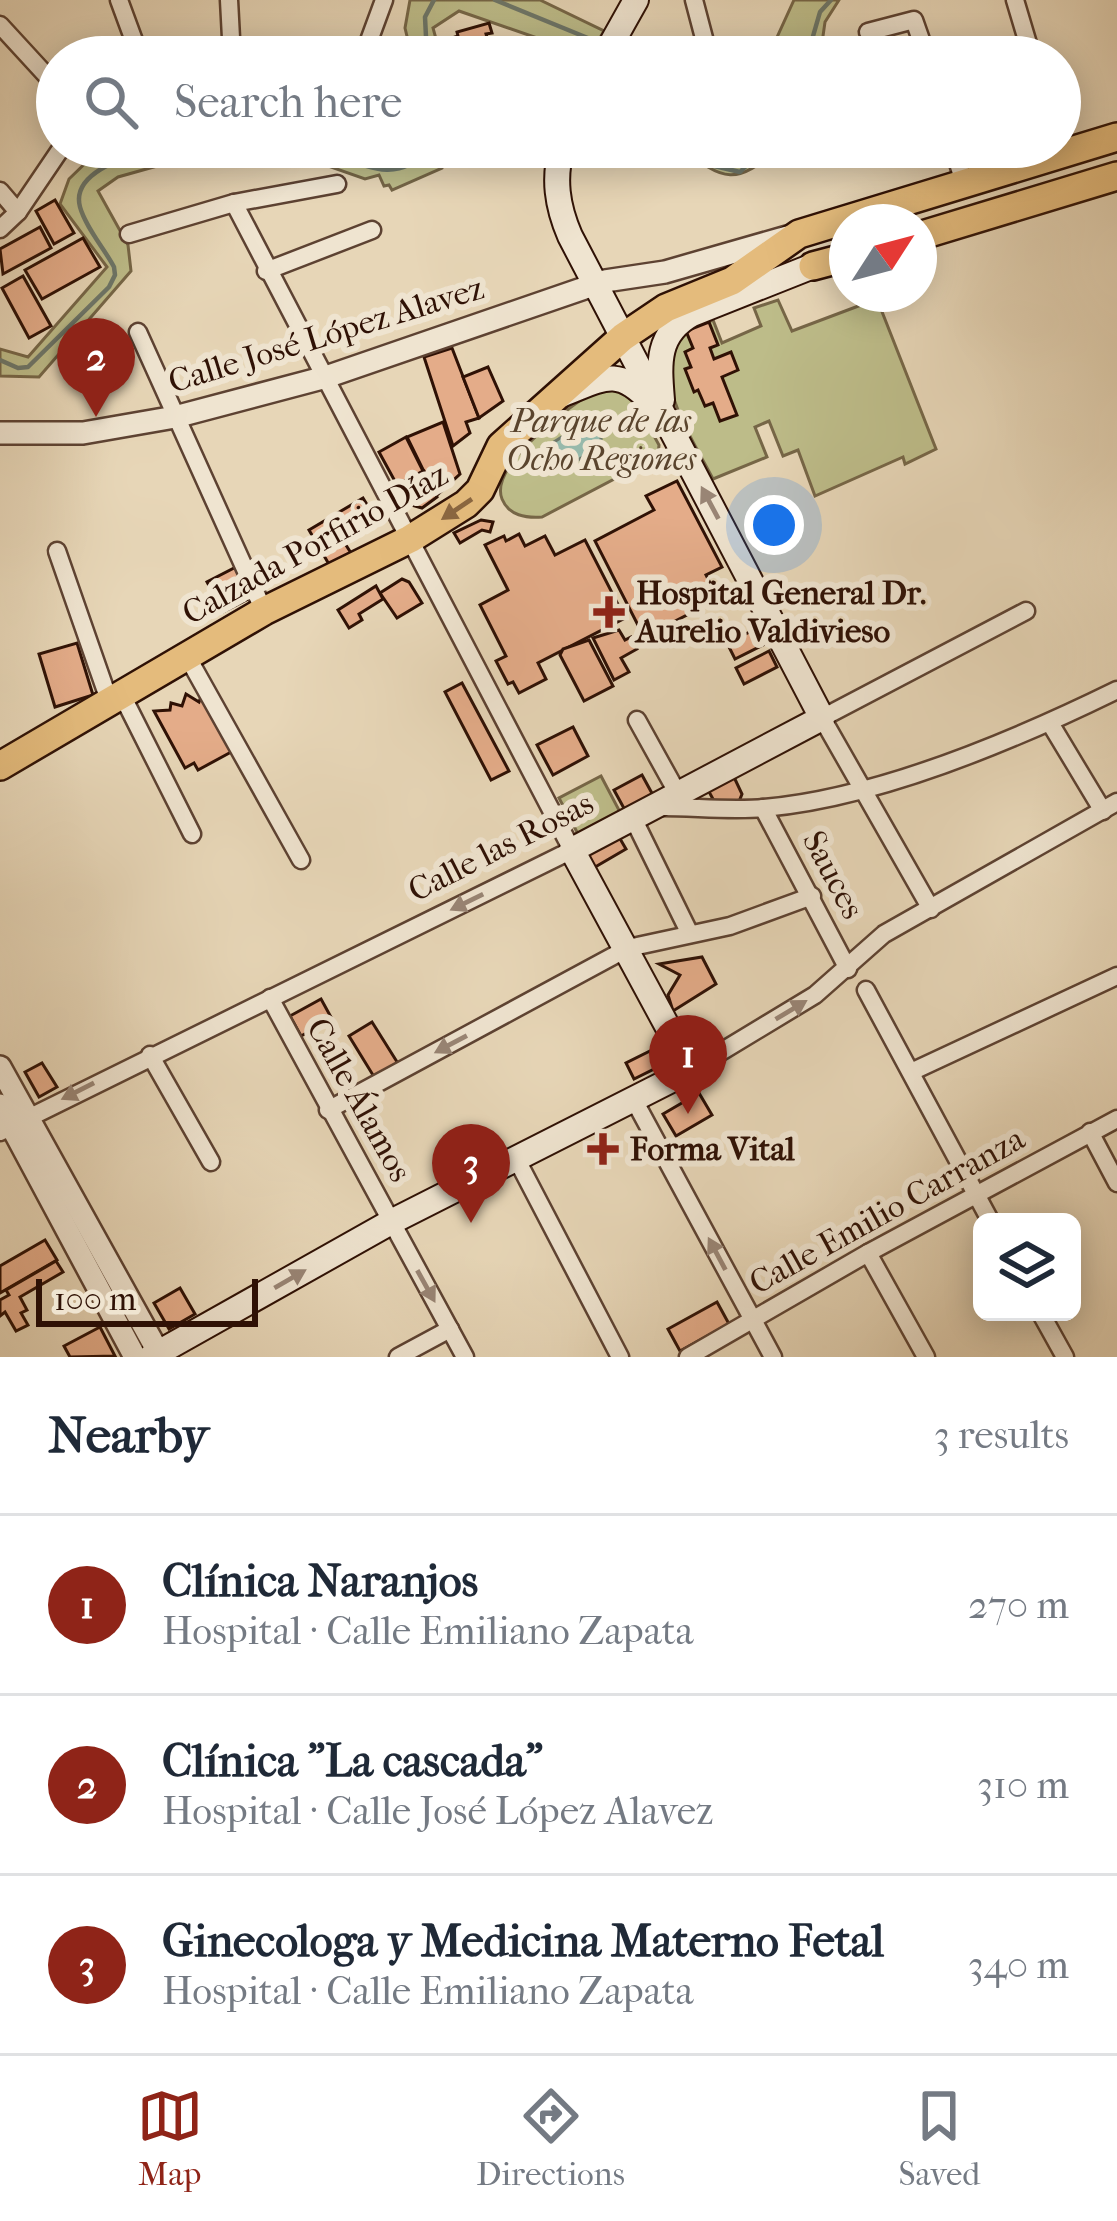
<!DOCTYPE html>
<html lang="en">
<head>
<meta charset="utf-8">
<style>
  body { margin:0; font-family:"IM FELL French Canon",serif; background:#f2f2f3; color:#1f2937 }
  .controls { position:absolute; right:36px; bottom:36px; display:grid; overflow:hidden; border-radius:18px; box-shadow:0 6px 30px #0003 }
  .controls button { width:108px; height:108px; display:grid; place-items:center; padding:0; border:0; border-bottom:3px solid #e0e1e3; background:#fff; color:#1f2937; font:60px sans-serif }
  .compass { position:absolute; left:829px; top:204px; width:108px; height:108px; border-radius:50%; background:#fff; box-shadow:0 6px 30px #0003; rotate:54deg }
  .scale { position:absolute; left:36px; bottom:30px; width:222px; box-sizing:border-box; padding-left:12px; border:6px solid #2f1105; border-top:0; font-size:33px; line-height:42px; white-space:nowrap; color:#2f1105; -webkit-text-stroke:9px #efe4d0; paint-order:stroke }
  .you { position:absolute; left:774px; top:525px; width:42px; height:42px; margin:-30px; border:9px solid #fff; border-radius:50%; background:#1a73e8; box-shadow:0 0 0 18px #1a73e833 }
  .badge { display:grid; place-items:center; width:78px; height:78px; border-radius:50%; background:#8f2418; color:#fff; font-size:39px; font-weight:700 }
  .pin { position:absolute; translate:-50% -99px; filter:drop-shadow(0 3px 6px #0008) }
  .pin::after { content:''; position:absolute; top:63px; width:42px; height:36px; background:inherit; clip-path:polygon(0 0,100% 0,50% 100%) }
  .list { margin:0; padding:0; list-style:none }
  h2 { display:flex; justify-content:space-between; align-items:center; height:156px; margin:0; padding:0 48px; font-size:51px }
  h2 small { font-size:39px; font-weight:400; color:#747a83 }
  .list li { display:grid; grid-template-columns:78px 1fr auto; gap:36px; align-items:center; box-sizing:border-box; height:180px; padding:0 48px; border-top:3px solid #e0e1e3 }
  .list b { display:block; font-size:45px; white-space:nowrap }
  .list p { margin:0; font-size:39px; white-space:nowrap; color:#747a83 }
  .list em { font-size:39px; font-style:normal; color:#747a83 }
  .icon { flex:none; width:66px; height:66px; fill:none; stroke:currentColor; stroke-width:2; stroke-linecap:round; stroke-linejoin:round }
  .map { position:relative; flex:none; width:1117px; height:1357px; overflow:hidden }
  .search { position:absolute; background:#fff; box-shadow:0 6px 30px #0003; left:36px; right:36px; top:36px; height:132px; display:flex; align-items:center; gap:30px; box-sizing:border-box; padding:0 42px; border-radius:66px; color:#747a83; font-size:45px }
  .sheet { height:696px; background:#fff }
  nav { display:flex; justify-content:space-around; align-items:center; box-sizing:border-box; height:168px; border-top:3px solid #e0e1e3; background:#fff; font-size:33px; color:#747a83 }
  nav a { display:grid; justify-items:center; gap:6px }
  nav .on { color:#8f2418 }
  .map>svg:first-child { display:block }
  .green { fill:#bdbc89; stroke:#766647; stroke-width:3 }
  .water { fill:#97b9ab; stroke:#6d7669; stroke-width:3 }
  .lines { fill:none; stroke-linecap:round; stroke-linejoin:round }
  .stream { stroke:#6d7669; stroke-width:4.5 }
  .building { fill:#e4ac89; stroke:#2f1105; stroke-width:3 }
  .minor-casing { stroke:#5d4232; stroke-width:21 }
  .tertiary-casing { stroke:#5d4232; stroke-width:26 }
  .secondary-casing { stroke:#2f1105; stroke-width:28 }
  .primary-casing { stroke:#2f1105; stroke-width:32 }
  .minor { stroke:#efe4d0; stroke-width:16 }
  .tertiary { stroke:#efe4d0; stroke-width:21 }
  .secondary { stroke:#efe4d0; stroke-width:24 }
  .primary { stroke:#e4bb7c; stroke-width:27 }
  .oneway { fill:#998575 }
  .oneway2 { fill:#8a6640 }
  .poi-dot { fill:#8f2418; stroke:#efe4d0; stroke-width:4.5 }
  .labels { text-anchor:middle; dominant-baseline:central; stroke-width:12; stroke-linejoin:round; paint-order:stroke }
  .street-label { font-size:33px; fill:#2f1105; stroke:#efe4d0 }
  .park-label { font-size:33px; font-style:italic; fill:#5a442d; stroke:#efe4d0 }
  .poi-label { font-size:33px; font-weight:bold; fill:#2f1105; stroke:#efe4d0; text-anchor:start }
</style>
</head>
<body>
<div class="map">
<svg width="1117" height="1357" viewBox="0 0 1117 1357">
  <rect width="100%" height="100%" fill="#e7d6b7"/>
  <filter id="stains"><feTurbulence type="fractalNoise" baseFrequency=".00167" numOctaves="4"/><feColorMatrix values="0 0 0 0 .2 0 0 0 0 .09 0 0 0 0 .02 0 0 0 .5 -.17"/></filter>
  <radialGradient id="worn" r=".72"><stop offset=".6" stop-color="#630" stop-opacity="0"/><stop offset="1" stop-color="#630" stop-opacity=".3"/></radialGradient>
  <!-- green -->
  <g class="green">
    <path d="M410,0H540L604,31L589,56L459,11L433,28L441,57H412L405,28Z"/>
    <path d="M794,0H839L825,22L820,57H768Z"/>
    <path d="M102,147H225L118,177L98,191L128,245L131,271L39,377L0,376V349L28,357L107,267L60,204L69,179Z"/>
    <path d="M255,147H345L385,161L400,147H451L442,168L392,190L389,185L384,186L379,175L365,179L277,148Z"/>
    <path d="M681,147H780C736,186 724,182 681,147Z"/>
    <path d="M877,299L936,449L905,464L903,457L815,496L798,450L783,456L769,421L755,427L767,457L713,479C695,443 640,364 687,331C694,326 705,323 713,320L722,343L761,326L754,308L778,300L792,331Z"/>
    <path d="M603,385L630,392L659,445L658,456L542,517C526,518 509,516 502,499C488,464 576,402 603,385Z"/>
    <path d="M601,776L620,812L578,834L559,798Z"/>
  </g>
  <!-- water -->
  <path class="water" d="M584,423H594L601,430V445L569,466L558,464L552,452L554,442Z"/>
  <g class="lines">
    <!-- stream -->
    <g class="stream">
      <path d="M495,0L600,43"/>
      <path d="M427,57L425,17L434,0"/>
      <path d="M807,57L820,12L831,0"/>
      <path d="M318,147C363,163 393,189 432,147"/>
      <path d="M688,147L710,165L740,172L765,147"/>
      <path d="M0,360L18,368L28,367L109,287L115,275L114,267C104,248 86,228 80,207C70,170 134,155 158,147"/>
    </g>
  </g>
  <!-- building -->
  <g class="building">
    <path d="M489,23L492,33L486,34L492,57L457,56L452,38L458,36L457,32Z"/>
    <path d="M55,200L74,233L54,244L36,211Z"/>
    <path d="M40,227L51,248L3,274L0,249Z"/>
    <path d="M83,238L100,267L42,299L25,270Z"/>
    <path d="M23,276L51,326L29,338L2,288Z"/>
    <path d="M709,322L718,345L710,348L714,359L731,352L738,370L722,377L737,415L720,421L713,403L705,406L698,390L694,392L685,369L691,367L685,352L693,348L686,331Z"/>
    <path d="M452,348L479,418L466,422L470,433L453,446L424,357Z"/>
    <path d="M488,367L503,401L479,418L463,377Z"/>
    <path d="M443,422L460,474L436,496L407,437Z"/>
    <path d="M406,437L423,471L397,485L379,452Z"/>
    <path d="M424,471L437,497L422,508L408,504L398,485Z"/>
    <path d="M677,481L722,567L706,575L718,599L644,637L595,541L654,510L646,496Z"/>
    <path d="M363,498L377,521L344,542L351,553L330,566L309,530Z"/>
    <path d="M481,520L493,522L490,532L482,530L460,543L454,533Z"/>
    <path d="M519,534L525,546L545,536L555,555L585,540L625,618L538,663L546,679L519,693L513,682L508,684L496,661L506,656L480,605L508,590L485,545L504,536L506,541Z"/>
    <path d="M236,567L252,597L223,612L207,582Z"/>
    <path d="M402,579L409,582L422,603L397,618L380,593Z"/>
    <path d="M376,586L383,599L359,614L362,620L349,628L338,610Z"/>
    <path d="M756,629L765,644L735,659L727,643Z"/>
    <path d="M619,630L625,640L631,637L637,649L621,658L629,672L614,680L593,638Z"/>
    <path d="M589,640L613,686L584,701L560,655L563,649Z"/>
    <path d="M77,643L93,695L55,707L39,654Z"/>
    <path d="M769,651L777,667L744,684L736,668Z"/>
    <path d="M462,683L509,771L491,780L445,692Z"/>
    <path d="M186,694L199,702L201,697L233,751L198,770L194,763L185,768L154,711L170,710L171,703L182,706Z"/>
    <path d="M573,727L588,756L553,775L537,745Z"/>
    <path d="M642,775L654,797L626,812L614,790Z"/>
    <path d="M733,775L742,794L738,804L714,801L707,788Z"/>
    <path d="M619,837L626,849L590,870L583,858Z"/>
    <path d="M702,957L716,984L673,1011L668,995L680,975L659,964Z"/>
    <path d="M321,999L332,1019L301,1036L290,1016Z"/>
    <path d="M372,1022L399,1065L376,1080L349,1036Z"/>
    <path d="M650,1051L658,1067L634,1079L626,1063Z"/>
    <path d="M42,1063L57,1087L39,1097L25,1072Z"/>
    <path d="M699,1093L712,1115L676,1136L663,1114Z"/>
    <path d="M45,1240L57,1260L0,1293V1266Z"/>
    <path d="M56,1261L63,1272L20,1297L27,1310L21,1313L28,1325L16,1331L5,1312L0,1316V1300L9,1295L6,1290Z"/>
    <path d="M180,1288L195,1314L169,1329L154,1303Z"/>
    <path d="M717,1302L729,1324L680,1351L668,1329Z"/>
    <path d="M100,1327L115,1356L70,1357L64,1346Z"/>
  </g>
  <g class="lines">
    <!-- minor casing -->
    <g class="minor-casing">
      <g id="minor">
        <path d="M119,0L140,57"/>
        <path d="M229,0L232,57"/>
        <path d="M694,0L709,57"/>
        <path d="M1015,0L1032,57"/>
        <path d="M0,25L57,87"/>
        <path d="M868,32L914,20L927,57"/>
        <path d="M363,57L384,0"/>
        <path d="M953,147L965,186"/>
        <path d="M0,191L18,212"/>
        <path d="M0,229L18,212L62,147"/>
        <path d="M129,234L234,203L337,184"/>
        <path d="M266,271L372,230"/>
        <path d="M138,332L264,611"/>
        <path d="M57,551L109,700"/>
        <path d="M187,656L301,860"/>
        <path d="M121,693L192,834"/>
        <path d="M637,720L678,794"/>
        <path d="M1050,723L1103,811"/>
        <path d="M662,807C695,807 731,811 764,808C879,798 1013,741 1117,690"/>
        <path d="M763,808L848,969"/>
        <path d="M633,818L690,934"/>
        <path d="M931,909L822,718L1026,611"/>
        <path d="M866,990L991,1222"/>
        <path d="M270,998L465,1357"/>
        <path d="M150,1055L211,1162"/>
        <path d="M691,1070L815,995L884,934L1117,802"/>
        <path d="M911,1072L1117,976"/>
        <path d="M634,1100L773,1357"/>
        <path d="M328,1110L628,948L730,926L812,896"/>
        <path d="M0,1132L572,850L234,203"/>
        <path d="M1090,1132L1117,1183"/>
        <path d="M516,1158L620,1357"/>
        <path d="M868,1253L926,1357"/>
        <path d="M1040,1312L1065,1357"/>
        <path d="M398,1357L450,1329"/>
        <path d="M688,1357L868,1253L1117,1119"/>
      </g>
    </g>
    <!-- tertiary casing -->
    <g class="tertiary-casing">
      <g id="tertiary">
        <path d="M0,433H83L175,417L326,377L605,281L665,272L787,237"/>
        <path d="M0,1067L161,1357"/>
        <path d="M0,1105L135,1357"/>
      </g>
    </g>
    <!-- secondary casing -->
    <g class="secondary-casing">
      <g id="secondary">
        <path d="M604,57L636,0"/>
        <path d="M563,394C602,379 617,366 649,400"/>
        <path d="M662,400C659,364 656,334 692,314L813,266"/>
        <path d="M151,1357L391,1222L691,1070L572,850L822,718L570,236C557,206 553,178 562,147"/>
      </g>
    </g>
    <!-- primary casing -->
    <g class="primary-casing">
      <g id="primary">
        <path d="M919,236L1117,176"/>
        <path d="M813,266L847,257"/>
        <path d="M0,766L264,611L410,539L466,504L480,490L501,446L623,337L666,308L732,281L799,234L1117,137"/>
      </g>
    </g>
    <!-- minor -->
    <use href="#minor" class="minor"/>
    <!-- tertiary -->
    <use href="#tertiary" class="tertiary"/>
    <!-- secondary -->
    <use href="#secondary" class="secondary"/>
    <!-- primary -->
    <use href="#primary" class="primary"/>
  </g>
  <!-- one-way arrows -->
  <defs><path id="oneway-solid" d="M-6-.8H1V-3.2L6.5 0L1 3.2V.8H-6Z" transform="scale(3)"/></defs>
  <g class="oneway">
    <use href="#oneway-solid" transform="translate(710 503) rotate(-118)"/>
    <use href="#oneway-solid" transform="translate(467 902) rotate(154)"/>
    <use href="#oneway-solid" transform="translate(791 1010) rotate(-31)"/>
    <use href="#oneway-solid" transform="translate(451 1044) rotate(152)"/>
    <use href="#oneway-solid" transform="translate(78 1091) rotate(153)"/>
    <use href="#oneway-solid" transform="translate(717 1254) rotate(-118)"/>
    <use href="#oneway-solid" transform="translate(290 1279) rotate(-30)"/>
    <use href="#oneway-solid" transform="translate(426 1286) rotate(61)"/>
  </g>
  <use class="oneway2" href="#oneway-solid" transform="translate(457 509) rotate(146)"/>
  <!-- markers -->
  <g class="poi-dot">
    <path d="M603 594h12v12h12v12h-12v12h-12v-12h-12v-12h12z"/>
    <path d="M597 1131h12v12h12v12h-12v12h-12v-12h-12v-12h12z"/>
  </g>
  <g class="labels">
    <!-- street labels -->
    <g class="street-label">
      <text transform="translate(326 335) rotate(-17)">Calle José López Alavez</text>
      <text transform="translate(315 544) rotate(-29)">Calzada Porfirio Díaz</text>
      <text transform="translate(501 847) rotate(-27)">Calle las Rosas</text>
      <text transform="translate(833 875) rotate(62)">Sauces</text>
      <text transform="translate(359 1100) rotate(61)">Calle Álamos</text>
      <text transform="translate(887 1211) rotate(-29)">Calle Emilio Carranza</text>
    </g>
    <!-- park labels -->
    <g class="park-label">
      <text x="601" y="421">Parque de las<tspan x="601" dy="38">Ocho Regiones</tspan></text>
    </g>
    <!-- poi labels -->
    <g class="poi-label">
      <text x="636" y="593">Hospital General Dr.<tspan x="636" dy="38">Aurelio Valdivieso</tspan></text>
      <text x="630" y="1149">Forma Vital</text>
    </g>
  </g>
  <rect width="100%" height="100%" filter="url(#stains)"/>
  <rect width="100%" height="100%" fill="url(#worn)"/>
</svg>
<div class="controls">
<button><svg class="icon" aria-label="layers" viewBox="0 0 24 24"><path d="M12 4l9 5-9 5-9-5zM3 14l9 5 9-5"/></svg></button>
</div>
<svg class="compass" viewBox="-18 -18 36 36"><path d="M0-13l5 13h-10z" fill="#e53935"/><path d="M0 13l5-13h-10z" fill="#747a83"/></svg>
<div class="scale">100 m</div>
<div class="you"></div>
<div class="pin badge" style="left:688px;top:1114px">1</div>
<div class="pin badge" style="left:96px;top:417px">2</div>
<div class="pin badge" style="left:471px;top:1223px">3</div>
<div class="search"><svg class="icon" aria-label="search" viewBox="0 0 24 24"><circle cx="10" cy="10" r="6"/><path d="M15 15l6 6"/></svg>Search here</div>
</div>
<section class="sheet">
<h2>Nearby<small>3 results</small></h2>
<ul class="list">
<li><span class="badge">1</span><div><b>Clínica Naranjos</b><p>Hospital · Calle Emiliano Zapata</p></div><em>270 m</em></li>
<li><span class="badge">2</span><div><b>Clínica &quot;La cascada&quot;</b><p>Hospital · Calle José López Alavez</p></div><em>310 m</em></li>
<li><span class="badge">3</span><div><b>Ginecologa y Medicina Materno Fetal</b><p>Hospital · Calle Emiliano Zapata</p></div><em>340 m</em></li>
</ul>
</section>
<nav>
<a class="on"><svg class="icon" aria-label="map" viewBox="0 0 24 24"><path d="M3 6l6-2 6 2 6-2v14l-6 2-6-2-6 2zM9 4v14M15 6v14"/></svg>Map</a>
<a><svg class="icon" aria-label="directions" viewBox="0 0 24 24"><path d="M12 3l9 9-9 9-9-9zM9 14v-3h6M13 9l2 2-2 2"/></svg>Directions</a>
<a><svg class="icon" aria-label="saved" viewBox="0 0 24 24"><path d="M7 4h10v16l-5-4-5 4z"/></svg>Saved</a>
</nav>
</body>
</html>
